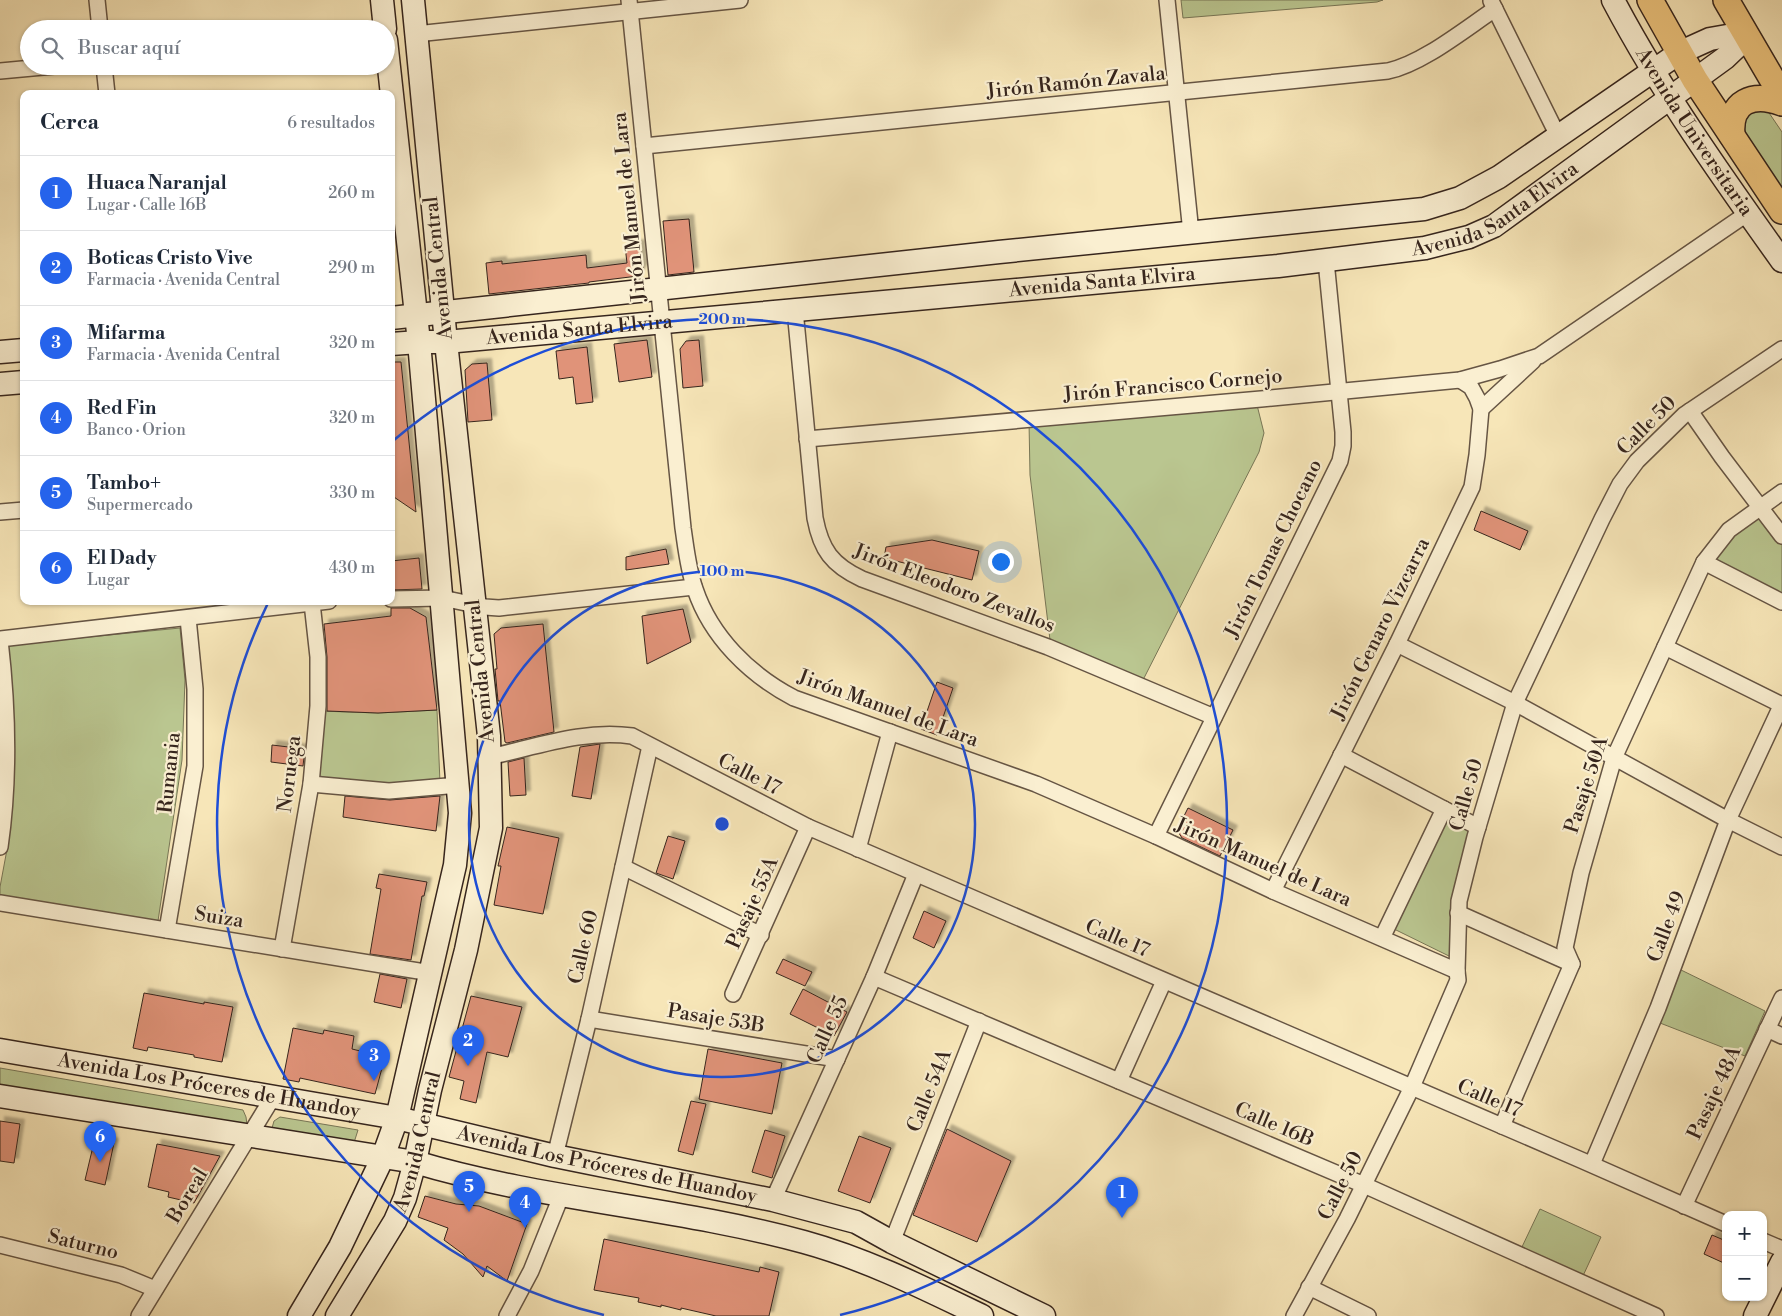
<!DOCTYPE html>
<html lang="es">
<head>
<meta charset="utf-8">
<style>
  body { margin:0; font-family:"Libre Bodoni",serif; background:#f6f6f7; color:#1f2937 }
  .controls { position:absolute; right:15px; bottom:15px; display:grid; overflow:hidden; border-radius:10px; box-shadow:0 1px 4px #0004 }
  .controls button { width:45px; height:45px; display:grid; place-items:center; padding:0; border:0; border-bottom:1px solid #e0e1e3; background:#fff; color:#1f2937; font:25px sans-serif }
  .you { position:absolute; left:1000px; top:561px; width:18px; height:18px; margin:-12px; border:4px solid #fff; border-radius:50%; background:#1a73e8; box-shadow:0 0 0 8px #1a73e833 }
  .badge { display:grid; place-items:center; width:32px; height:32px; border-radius:50%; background:#2563eb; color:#fff; font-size:16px; font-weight:700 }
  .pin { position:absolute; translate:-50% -41px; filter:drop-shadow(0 1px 2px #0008) }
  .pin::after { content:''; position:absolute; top:26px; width:18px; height:15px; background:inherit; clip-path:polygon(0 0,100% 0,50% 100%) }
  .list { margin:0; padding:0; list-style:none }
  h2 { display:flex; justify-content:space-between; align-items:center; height:65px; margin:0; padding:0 20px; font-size:21px }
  h2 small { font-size:16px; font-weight:400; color:#747a83 }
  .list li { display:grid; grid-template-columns:32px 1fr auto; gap:15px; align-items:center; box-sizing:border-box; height:75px; padding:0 20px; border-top:1px solid #e0e1e3 }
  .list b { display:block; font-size:19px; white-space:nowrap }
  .list p { margin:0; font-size:16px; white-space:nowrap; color:#747a83 }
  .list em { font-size:16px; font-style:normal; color:#747a83 }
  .icon { flex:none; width:28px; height:28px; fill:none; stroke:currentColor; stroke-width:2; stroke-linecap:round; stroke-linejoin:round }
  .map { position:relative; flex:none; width:1782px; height:1316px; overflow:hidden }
  .search { position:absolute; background:#fff; box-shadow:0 1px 4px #0004; left:20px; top:20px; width:375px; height:55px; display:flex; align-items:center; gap:12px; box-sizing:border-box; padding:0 18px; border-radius:28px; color:#747a83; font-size:19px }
  .panel { position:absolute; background:#fff; box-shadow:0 1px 4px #0004; left:20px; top:90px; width:375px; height:515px; border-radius:10px }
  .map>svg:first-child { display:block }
  .green { fill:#bac690; stroke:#787656 }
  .building { fill:#e09379; stroke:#36251d; filter:url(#shadow) }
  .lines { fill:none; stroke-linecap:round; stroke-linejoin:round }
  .street-casing { stroke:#654; stroke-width:18 }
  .secondary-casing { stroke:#36251d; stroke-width:25 }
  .primary-casing { stroke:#36251d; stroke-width:28 }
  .street { stroke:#faefd1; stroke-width:15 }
  .secondary { stroke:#faefd1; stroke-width:22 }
  .primary { stroke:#ecc37c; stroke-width:25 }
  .ring { fill:none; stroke:#1d4ed8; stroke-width:2.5 }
  .labels { text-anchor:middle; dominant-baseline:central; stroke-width:4.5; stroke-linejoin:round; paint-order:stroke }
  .street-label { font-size:20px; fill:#36251d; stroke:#faefd1 }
  .centre { fill:#1d4ed8; stroke:#faefd1; stroke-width:2.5 }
  .ring-label { font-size:15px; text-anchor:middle; font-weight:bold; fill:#1d4ed8; stroke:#faefd1; stroke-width:4.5; stroke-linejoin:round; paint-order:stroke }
</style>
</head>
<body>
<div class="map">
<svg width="1782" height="1316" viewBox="0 0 1782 1316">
  <defs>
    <filter id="shadow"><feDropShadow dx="4.5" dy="-4.5" stdDeviation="1" flood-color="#0004"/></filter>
  </defs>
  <rect width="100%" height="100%" fill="#f7e6b8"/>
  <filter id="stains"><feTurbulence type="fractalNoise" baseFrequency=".004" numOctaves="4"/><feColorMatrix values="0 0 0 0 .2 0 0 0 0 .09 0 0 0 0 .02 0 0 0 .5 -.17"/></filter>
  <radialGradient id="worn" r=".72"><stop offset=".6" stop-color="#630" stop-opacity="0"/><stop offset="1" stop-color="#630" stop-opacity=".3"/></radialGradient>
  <!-- green -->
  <g class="green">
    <path d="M1181,0H1383L1377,2L1183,18Z"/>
    <path d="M1763,104L1782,132V192L1738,123Z"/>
    <path d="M1257,405L1264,433L1259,452L1143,680L1050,640L1030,475L1029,422Z"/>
    <path d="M1758,516L1782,545V595L1715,560L1734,536Z"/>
    <path d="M180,628L185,680L182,760L158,921L0,896V887L8,844V645Z"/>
    <path d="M437,710L440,783L374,785L315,780L319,711L378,713Z"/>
    <path d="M1445,820L1470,829L1451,906L1453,937L1451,957L1394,929Z"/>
    <path d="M1679,969L1765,1011L1745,1056L1660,1023Z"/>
    <path d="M0,1068L243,1110L246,1117L247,1125L0,1091Z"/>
    <path d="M280,1117L358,1130L352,1149L272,1128L274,1121Z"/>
    <path d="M1540,1209L1601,1237L1582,1278L1521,1249Z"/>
  </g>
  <!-- building -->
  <g class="building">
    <path d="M689,219L694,272L668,275L663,221Z"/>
    <path d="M640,244L643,268L638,276L589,282V283L489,294L486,263L502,261V264L586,255L587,268L627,263L625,246Z"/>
    <path d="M647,340L652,377L619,382L614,344Z"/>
    <path d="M699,340L703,386L683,388L680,349L686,341Z"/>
    <path d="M587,347L593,402L576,404L573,377L559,379L556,351Z"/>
    <path d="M391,362H401L416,512L391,495Z"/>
    <path d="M487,363L492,420L468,422L465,370L472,364Z"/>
    <path d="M1481,511L1528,531L1520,550L1474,530Z"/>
    <path d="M932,540L979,551L972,580L884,558L886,547Z"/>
    <path d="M666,549L669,564L626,570V557Z"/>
    <path d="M419,558L422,589L391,590V561Z"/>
    <path d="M391,608H410L426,617L437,710L378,713L327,711V657L324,624L391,616Z"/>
    <path d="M683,609L691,642L647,664L642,616Z"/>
    <path d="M543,624L554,732L507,743L505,742L500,701H498L495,669H497L494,634L501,628Z"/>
    <path d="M937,682L953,688L937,735L921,729Z"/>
    <path d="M600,744L591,799L572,796L580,747Z"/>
    <path d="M272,745L305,749L303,766L271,762Z"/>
    <path d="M524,758L526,795L510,796L508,762Z"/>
    <path d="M345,796L390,800L440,796L436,831L343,817Z"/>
    <path d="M1188,808L1233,830L1220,856L1182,838L1177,830Z"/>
    <path d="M507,827L559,838L543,914L494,905L501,866H498Z"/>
    <path d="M668,836L685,841L673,879L656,873Z"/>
    <path d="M379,874L427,882L424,896H422L411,960L370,954L381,889L376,888Z"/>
    <path d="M924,911L946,921L934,948L913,938Z"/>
    <path d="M783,959L812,972L805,986L776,973Z"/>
    <path d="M380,974L407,979L401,1008L374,1002Z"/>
    <path d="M803,989L847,1012L834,1036L790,1014Z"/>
    <path d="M144,993L204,1004V1002L233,1007L222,1062L194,1057V1055L148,1047L147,1051L133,1048Z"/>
    <path d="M471,996L522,1007L508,1057L487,1052L476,1103L460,1099L464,1081L449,1077Z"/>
    <path d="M293,1028L323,1034L324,1030L354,1036L352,1049L385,1057L375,1094L300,1078L299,1082L283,1079Z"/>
    <path d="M708,1049L782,1063L772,1114L699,1099Z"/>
    <path d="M691,1101L706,1104L693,1155L678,1151Z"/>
    <path d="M0,1121L20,1124L14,1163L0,1161Z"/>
    <path d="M947,1129L1011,1161L977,1242L913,1215Z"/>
    <path d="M765,1130L785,1136L772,1178L752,1172Z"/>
    <path d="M859,1136L891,1148L870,1203L838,1191Z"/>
    <path d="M95,1138L114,1143L105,1185L85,1180Z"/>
    <path d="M157,1144L220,1156L194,1203L168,1197L169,1192L148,1187Z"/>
    <path d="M425,1196L456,1204L479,1206L527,1224L507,1281L487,1266L483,1277L463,1254L444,1240L448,1228L418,1217Z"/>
    <path d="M1712,1235L1726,1241V1264L1704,1254Z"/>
    <path d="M604,1239L759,1272L760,1267L779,1272L769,1316H716L681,1308V1310L661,1305V1307L638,1302L639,1298L594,1290Z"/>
  </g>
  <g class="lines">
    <!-- street casing -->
    <g class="street-casing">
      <g id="street">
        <path d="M97,0L100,29"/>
        <path d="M629,0L683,528C686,548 688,569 695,589C711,637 750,675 794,698L1036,784L1156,836L1273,891L1457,971"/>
        <path d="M1167,0L1191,233"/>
        <path d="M1491,1L1558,136"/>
        <path d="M416,34L740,0"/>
        <path d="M104,66L107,94"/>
        <path d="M0,71L54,66"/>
        <path d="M644,146L1388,71C1422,64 1465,29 1495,9"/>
        <path d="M795,310L815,518C821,550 832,565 862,579L1048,647L1214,717"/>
        <path d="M1481,409L1533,361"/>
        <path d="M1690,411L1722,457L1782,536"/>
        <path d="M807,439L1261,399L1460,380L1500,369L1539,356L1748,213"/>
        <path d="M0,512L24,510"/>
        <path d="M1704,562L1782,602"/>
        <path d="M391,599L442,598L485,607L499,608L694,587"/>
        <path d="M0,639L329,601"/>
        <path d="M0,640C8,709 10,778 0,847"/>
        <path d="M1397,644L1515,703L1728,820L1782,847"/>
        <path d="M1665,647L1782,705"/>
        <path d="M1341,755L1478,827"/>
        <path d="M489,757C536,747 584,729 632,736L808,827L1581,1160L1726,1224"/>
        <path d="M311,784L389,791L459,785"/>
        <path d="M1156,836L1340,461L1343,446V432L1326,261"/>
        <path d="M858,849L890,732"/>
        <path d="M623,867L761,935"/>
        <path d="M1273,891L1397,644L1472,487L1477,455L1481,409L1477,398L1471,387L1460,380"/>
        <path d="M0,903L431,973"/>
        <path d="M1458,913L1572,964"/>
        <path d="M167,930L195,766V689L188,618"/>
        <path d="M1382,938L1444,809"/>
        <path d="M282,949L311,784L318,706V657L312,603"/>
        <path d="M874,977L1364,1185L1656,1316"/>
        <path d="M733,994L808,827"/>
        <path d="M589,1019L837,1059"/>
        <path d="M1767,1029L1782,1036"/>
        <path d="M1119,1081L1164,981"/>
        <path d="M1502,1126L1572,964L1565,948L1581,873L1614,758L1704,562L1729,530L1782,492"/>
        <path d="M555,1156L589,1019L650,746"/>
        <path d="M1592,1164L1658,1008L1728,820L1782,704"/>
        <path d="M773,1200L874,977L916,874"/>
        <path d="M1684,1206L1782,998"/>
        <path d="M1763,1241L1782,1249"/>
        <path d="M892,1242L979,1021"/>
        <path d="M0,1245L121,1275L155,1289"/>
        <path d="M1309,1287L1368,1316"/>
        <path d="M139,1316L273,1097"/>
        <path d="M507,1316L531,1271L562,1194"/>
        <path d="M1294,1316L1347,1219L1412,1087L1458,980L1457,971L1459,901L1475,837L1515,703L1602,519L1620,484L1637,461L1684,415L1782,349"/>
      </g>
    </g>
    <!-- secondary casing -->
    <g class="secondary-casing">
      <g id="secondary">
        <path d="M382,0L385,29"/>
        <path id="s1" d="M1613,0C1661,91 1722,177 1782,261"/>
        <path d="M391,318L999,252L1424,209L1460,198L1499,177L1679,53L1710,39L1744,33"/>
        <path id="s2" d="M391,344L419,342H446L1278,266L1425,248L1469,237L1494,226L1725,58L1747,37"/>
        <path d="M0,352L24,350"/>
        <path d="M0,384L24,382"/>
        <path id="s3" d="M0,1050L397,1118L555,1156L773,1200L856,1222L892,1242L1044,1316"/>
        <path d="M0,1096L415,1162C541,1200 676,1207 804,1242C866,1259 924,1288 982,1316"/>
        <path d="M299,1316L340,1247L383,1157L397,1118L455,865L460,813L419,342L386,40"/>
        <path id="s4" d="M337,1316L395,1221L405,1198L415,1162L430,1090L466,950L491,828L489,736L446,342L413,0"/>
        <path d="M1755,1316L1782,1262"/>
      </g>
    </g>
    <!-- primary casing -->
    <g class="primary-casing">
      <g id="primary">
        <path d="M1650,0L1695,80L1782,211"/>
        <path d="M1726,0L1782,96"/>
        <path d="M1732,135C1729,101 1753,92 1782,103"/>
      </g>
    </g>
    <!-- street -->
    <use href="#street" class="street"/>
    <!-- secondary -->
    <use href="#secondary" class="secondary"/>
    <!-- primary -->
    <use href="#primary" class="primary"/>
  </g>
  <!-- distance rings -->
  <g class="ring">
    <circle cx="722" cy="824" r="253"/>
    <path d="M604 1315A505 505 0 0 1 268 603M394 440A505 505 0 1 1 840 1315"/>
  </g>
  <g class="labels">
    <!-- street labels -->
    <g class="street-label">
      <text transform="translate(1076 83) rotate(-6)">Jirón Ramón Zavala</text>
      <text stroke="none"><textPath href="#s1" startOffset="155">Avenida Universitaria</textPath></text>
      <text stroke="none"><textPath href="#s2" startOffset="1119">Avenida Santa Elvira</textPath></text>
      <text transform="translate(630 207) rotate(-96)">Jirón Manuel de Lara</text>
      <text transform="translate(439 268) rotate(-96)">Avenida Central</text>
      <text stroke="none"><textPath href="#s2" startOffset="714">Avenida Santa Elvira</textPath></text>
      <text stroke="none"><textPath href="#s2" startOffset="189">Avenida Santa Elvira</textPath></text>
      <text transform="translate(1173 386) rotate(-5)">Jirón Francisco Cornejo</text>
      <text transform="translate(1647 426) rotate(-45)">Calle 50</text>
      <text transform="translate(1274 549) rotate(-64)">Jirón Tomas Chocano</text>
      <text transform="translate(954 589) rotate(21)">Jirón Eleodoro Zevallos</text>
      <text transform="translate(1381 629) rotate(-64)">Jirón Genaro Vizcarra</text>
      <text transform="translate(481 671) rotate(-96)">Avenida Central</text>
      <text transform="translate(888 709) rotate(20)">Jirón Manuel de Lara</text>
      <text transform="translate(170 773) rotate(-84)">Rumania</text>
      <text transform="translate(290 774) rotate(-83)">Noruega</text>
      <text transform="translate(749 775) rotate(27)">Calle 17</text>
      <text transform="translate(1587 785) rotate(-72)">Pasaje 50A</text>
      <text transform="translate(1467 795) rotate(-74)">Calle 50</text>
      <text transform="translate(1263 863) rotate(24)">Jirón Manuel de Lara</text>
      <text transform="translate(753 903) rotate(-66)">Pasaje 55A</text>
      <text transform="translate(219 918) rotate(9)">Suiza</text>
      <text transform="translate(1667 927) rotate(-69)">Calle 49</text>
      <text transform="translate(1117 939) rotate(23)">Calle 17</text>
      <text transform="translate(584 947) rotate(-77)">Calle 60</text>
      <text transform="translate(716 1019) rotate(9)">Pasaje 53B</text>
      <text transform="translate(828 1030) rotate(-66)">Calle 55</text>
      <text stroke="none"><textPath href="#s3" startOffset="212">Avenida Los Próceres de Huandoy</textPath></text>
      <text transform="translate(930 1091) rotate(-68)">Calle 54A</text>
      <text transform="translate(1715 1093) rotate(-65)">Pasaje 48A</text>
      <text transform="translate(1489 1099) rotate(23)">Calle 17</text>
      <text transform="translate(1274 1125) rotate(23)">Calle 16B</text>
      <text stroke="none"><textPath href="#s4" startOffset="194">Avenida Central</textPath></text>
      <text stroke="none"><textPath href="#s3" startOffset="618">Avenida Los Próceres de Huandoy</textPath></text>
      <text transform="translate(1341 1186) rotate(-63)">Calle 50</text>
      <text transform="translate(188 1196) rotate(-59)">Boreal</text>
      <text transform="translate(83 1245) rotate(14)">Saturno</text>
    </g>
  </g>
  <circle cx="722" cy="824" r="8" class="centre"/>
  <g class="ring-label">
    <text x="722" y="324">200 m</text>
    <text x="722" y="576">100 m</text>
  </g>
  <rect width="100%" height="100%" filter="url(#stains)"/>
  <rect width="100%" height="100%" fill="url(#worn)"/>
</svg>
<div class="controls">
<button>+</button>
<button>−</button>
</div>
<div class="you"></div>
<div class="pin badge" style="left:1122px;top:1218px">1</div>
<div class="pin badge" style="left:468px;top:1066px">2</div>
<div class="pin badge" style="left:374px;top:1081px">3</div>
<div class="pin badge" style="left:525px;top:1228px">4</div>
<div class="pin badge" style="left:469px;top:1212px">5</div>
<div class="pin badge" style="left:100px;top:1162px">6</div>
<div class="search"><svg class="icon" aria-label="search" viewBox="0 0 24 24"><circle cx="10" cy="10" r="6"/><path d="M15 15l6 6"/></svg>Buscar aquí</div>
<section class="panel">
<h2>Cerca<small>6 resultados</small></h2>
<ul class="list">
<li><span class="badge">1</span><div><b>Huaca Naranjal</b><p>Lugar · Calle 16B</p></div><em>260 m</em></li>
<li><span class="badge">2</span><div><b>Boticas Cristo Vive</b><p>Farmacia · Avenida Central</p></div><em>290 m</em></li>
<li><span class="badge">3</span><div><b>Mifarma</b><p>Farmacia · Avenida Central</p></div><em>320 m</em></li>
<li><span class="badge">4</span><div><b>Red Fin</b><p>Banco · Orion</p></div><em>320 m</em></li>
<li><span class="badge">5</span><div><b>Tambo+</b><p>Supermercado</p></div><em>330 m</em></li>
<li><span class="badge">6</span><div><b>El Dady</b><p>Lugar</p></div><em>430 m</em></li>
</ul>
</section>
</div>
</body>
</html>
